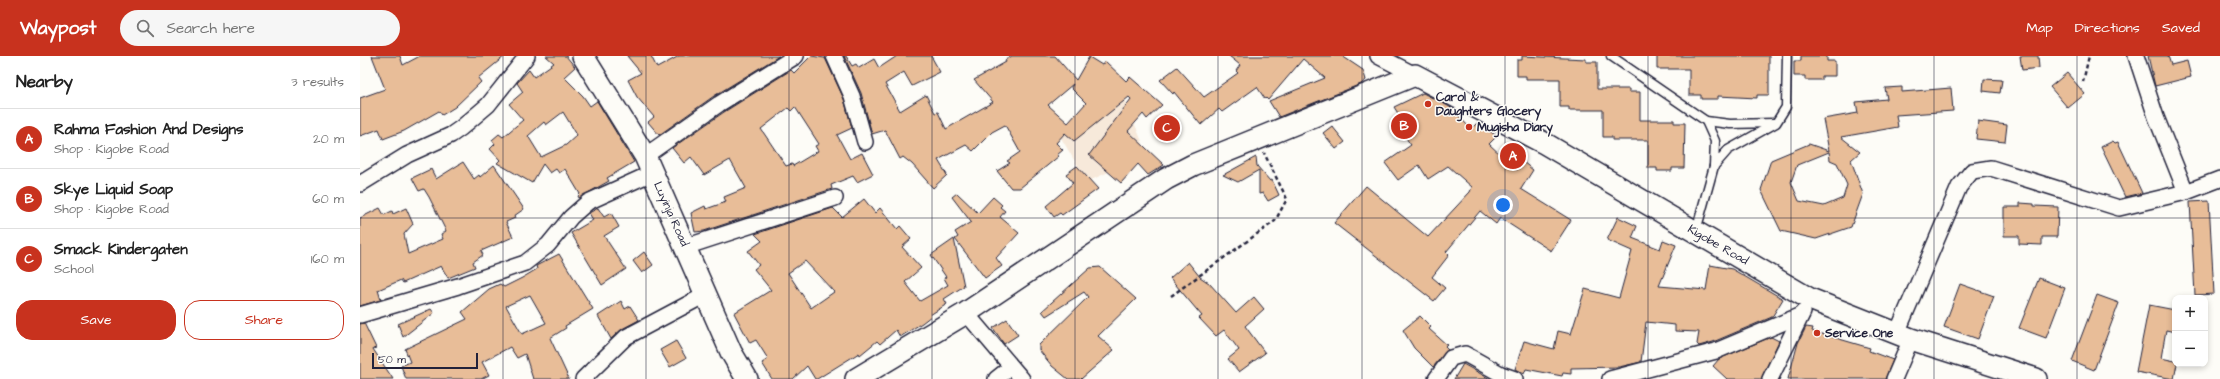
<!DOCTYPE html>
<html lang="en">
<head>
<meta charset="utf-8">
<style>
  body { margin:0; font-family:"Architects Daughter",sans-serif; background:#f6f6f6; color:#222 }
  .controls { position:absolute; right:12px; bottom:12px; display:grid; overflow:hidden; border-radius:8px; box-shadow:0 2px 6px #0003 }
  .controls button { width:36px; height:36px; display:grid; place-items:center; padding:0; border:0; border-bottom:1px solid #e0e0e0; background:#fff; color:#222; font:20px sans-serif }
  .scale { position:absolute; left:12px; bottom:10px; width:106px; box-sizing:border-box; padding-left:4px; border:2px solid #22223b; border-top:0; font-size:11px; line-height:14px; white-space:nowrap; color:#22223b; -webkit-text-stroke:3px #fdfcf7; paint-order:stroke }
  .you { position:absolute; left:1143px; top:149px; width:14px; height:14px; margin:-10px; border:3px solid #fff; border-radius:50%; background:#1a73e8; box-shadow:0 0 0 6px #1a73e833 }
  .badge { display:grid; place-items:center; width:26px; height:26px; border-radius:50%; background:#c8321e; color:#fff; font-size:13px; font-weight:700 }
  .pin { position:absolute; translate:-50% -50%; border:2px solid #fff; box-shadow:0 1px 4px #0006 }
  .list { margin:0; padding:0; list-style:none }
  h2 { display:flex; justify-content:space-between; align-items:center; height:52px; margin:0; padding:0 16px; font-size:17px }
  h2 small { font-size:13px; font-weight:400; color:#767676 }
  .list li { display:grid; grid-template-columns:26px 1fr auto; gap:12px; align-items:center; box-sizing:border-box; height:60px; padding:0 16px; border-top:1px solid #e0e0e0 }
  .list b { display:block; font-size:15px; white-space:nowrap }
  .list p { margin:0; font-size:13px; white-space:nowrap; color:#767676 }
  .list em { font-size:13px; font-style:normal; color:#767676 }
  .actions { display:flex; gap:8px; padding:12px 16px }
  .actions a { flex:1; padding:9px 0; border:1px solid #c8321e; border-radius:16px; text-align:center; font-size:14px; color:#c8321e }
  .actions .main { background:#c8321e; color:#fff }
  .icon { flex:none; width:22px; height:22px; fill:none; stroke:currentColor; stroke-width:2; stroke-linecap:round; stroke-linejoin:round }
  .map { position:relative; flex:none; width:1860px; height:323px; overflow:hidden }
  header { display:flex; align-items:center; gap:24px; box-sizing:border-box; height:56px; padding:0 20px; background:#c8321e; color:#fff }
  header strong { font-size:19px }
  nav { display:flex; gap:22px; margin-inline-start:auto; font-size:14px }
  .search { width:280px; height:36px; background:#f6f6f6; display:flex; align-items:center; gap:10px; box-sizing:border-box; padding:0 14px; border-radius:22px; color:#767676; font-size:15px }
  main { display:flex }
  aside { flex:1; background:#fff }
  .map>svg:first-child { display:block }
  .built { fill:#f7e9da }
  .building { fill:#e8bd98; stroke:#22223b; fill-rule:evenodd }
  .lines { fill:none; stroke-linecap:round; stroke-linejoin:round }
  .lane-casing { stroke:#22223b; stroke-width:11 }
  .street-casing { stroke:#22223b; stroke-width:18 }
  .secondary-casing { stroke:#22223b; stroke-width:24 }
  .path { stroke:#22223b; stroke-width:2.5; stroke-dasharray:4 3; stroke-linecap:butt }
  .lane { stroke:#fdfcf7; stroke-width:8 }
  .street { stroke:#fdfcf7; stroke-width:15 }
  .secondary { stroke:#fdfcf7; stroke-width:21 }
  .grid { fill:none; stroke:#22223b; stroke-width:1; stroke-opacity:0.55 }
  .poi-dot { fill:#c8321e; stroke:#fdfcf7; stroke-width:1.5 }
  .labels { text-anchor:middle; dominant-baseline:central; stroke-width:3; stroke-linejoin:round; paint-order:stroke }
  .poi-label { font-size:12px; font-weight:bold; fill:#22223b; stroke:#fdfcf7; text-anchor:start }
  .street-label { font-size:12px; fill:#22223b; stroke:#fdfcf7 }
</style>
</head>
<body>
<header>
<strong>Waypost</strong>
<div class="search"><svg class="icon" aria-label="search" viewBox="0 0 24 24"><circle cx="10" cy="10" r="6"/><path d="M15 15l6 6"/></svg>Search here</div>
<nav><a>Map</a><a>Directions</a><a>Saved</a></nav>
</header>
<main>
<aside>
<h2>Nearby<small>3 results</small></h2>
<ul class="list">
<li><span class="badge">A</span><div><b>Rahma Fashion And Designs</b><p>Shop · Kigobe Road</p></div><em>20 m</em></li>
<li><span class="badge">B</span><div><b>Skye Liquid Soap</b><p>Shop · Kigobe Road</p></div><em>60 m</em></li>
<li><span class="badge">C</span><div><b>Smack Kindergaten</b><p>School</p></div><em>160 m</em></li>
</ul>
<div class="actions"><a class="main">Save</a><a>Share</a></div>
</aside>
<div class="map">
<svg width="1860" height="323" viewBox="0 0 1860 323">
  <rect width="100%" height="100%" fill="#fdfcf7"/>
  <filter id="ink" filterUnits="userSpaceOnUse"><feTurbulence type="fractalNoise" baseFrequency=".025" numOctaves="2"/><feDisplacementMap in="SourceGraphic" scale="8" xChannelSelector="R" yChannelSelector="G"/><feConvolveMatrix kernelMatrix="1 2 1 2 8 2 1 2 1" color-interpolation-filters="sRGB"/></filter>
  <g filter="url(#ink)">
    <!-- built -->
    <path class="built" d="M761,34L787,98L727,126L697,75Z"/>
    <!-- building -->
    <g class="building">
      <path d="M12,0H40L43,9L60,0H145L118,22L121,26L95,51L82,59L79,55L44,75L23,83L19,73L0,80V42L25,33Z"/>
      <path d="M186,0H206L215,11L204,21L223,40L230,50L237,45L274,106L247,122L249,125L219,142L218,140L220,138L205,113L199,117L196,113L190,117L183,108L172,127L137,107L140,104L130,93L135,88L132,84L139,78L143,81L163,64L149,48L163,36L157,27L169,14L174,21L194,7ZM203,56L217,79L206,89L181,101L168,80L184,66L186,69Z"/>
      <path d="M267,0H291L297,12L319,0H419L354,40L299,79L288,66L294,61L277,41L268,24L281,17Z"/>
      <path d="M451,0L465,2L484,43L492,72L477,79L490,103L502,97L513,118L497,126L493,120L471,129L472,133L344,175L335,176L331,157L345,150L346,153L366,146L364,141L386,132L370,104L344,119L331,101L324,107L312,92L364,56L431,14L434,17ZM435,51L459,88L455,90L458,95L433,110L432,108L426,110L401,73L428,52L431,55Z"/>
      <path d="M484,0H486L492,10L496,8L499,12L514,3L519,12L537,0H571L580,16L552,30L544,16L525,28L540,55L566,39L575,57L578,56L586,73L633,46L614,24L646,6L645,4L652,0H695L716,24L729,1L742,9L745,5L766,25L770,21L802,49L787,63L783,58L768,75L804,109L788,119L778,108L761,127L729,99L771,43L769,41L714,85L705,77L696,87L703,94L697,99L699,100L660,132H651L637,115L650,107L647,105L660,96L645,69L632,76L613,95L606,89L578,104L587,119L573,132L552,108L543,101L540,103L525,74L512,78L501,37ZM713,28L711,32L726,47L708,67L688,49Z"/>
      <path d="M869,0H982L1003,14L1006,24L1001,28L919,61L909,45L965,22L943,3L908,44L906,42L905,43L897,31L862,56L859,53L841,69L814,36L813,38L800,24L817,11L844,41L878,17L876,15L880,9Z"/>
      <path d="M1162,0L1226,3V6H1237V33H1269V36H1280V64H1314V67H1325L1324,112H1312V115H1297V112H1288V84H1252V81H1243V54H1209V51H1200V23H1166V20H1157V4H1162Z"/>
      <path d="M1297,0H1409V39H1397V42L1358,40V43H1341V39H1329V13H1297Z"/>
      <path d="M1441,0H1467V5H1475V20H1462V24H1445V20H1434V5H1441Z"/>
      <path d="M1660,0H1678L1679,12L1662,14Z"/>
      <path d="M1788,0H1808L1811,9L1827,5L1831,21L1795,30Z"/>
      <path d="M1707,17L1725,38L1708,52L1690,31Z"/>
      <path d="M1624,23L1642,24L1640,37L1623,35Z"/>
      <path d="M1542,31V36L1591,32L1593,55L1536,59L1538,71L1481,81L1500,96L1491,104L1503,138L1491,171L1456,183L1421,175L1401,134L1411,104L1449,88L1469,95L1463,63L1498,57L1496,46L1527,43L1525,32ZM1469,96L1470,104L1477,107L1487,129L1483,142L1464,150L1439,145L1431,126L1437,109Z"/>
      <path d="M1063,37L1090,51L1111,73L1117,67L1137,80L1129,88L1157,114L1163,106L1173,114L1161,133L1211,164L1191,195L1140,162L1136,168L1120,155L1086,196L1089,199L1072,221L1085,232L1074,245L974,167L1006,130L1068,181L1110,136L1112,131L1088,110L1068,123L1059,109L1038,124L1025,107L1051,89L1040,74L1046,70L1034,51Z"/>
      <path d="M1618,65L1647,69L1645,86L1616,83Z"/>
      <path d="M972,70L985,86L976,93L963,77Z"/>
      <path d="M1753,85L1755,87L1758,86L1782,137L1765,141L1741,91Z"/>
      <path d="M896,101L897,110L910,125L912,124L919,139L908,145L903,137L899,138V114L878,126L863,119Z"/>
      <path d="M103,106L114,123L119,119L120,121L134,109L164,153L154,160L155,162L146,166L153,181L121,195L123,199L113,206L115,211L88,222L81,210L43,227L41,224L18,234L21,244L0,250V162L20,152L24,159L32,155L33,158L46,152L53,168L44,178L48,198L83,183L81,178L86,175L69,141L64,133L59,135L52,122L71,113L76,123Z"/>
      <path d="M717,110L738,133L702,159L700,157L694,161L686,150L713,127L706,118Z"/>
      <path d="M597,137L618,157L633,141L642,149L640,151L645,155L640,161L659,177L636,202L642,210L625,222L595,183L598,181L595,176L611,166L592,141Z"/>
      <path d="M504,143L515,157L520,152L537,173L540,170L551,183L542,191L561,212L545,226L560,245L588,229L584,222L586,221L571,199L594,183L604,230L584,243L587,248L570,259L571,260L562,267L540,281L536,274L520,288L517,285L500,299L499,297L457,323H455L447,310L433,323H412L402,307L408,303L396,284L390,287L374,257L411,234L394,213L399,209L388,195L402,185L395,178L473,152L482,161ZM445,205L474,236L451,252L428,217Z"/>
      <path d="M1849,145L1854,238L1835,239L1830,146Z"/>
      <path d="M1660,147L1674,148V150L1698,151L1697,181H1682V189L1659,188V180H1644V151H1660Z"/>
      <path d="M238,152L244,161L251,157L259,171L244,180L266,213L242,229L211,177L233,164L229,157Z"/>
      <path d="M1258,161L1277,170L1272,182L1300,193L1303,184L1316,189L1299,230L1346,234L1350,209L1372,213L1423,243L1412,261L1353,286L1339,290L1337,288L1339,276L1315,275V269L1286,266L1281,306L1259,311L1211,312V318L1203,317L1202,320L1166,313L1164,318L1155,313L1164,285L1194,293L1198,275L1211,278L1225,233L1259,242L1272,195L1247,184Z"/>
      <path d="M284,196L293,209L282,217L273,205Z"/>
      <path d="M199,198L233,253L205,270L206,272L190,282L209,323H173L165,298L157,302L150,291L122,306L129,319L121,323H46L41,310L50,306L45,293L107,263L102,256L129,233L140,228L144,231L162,222L177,213L176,210ZM170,239L186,267L162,278L146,250Z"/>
      <path d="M828,206L840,221L849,227L876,257L894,241L904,253L885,270L905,297L879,316L868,303L879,294L864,274L856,280L839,262L842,260L810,222Z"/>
      <path d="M740,211L776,243L738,280L754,294L721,323H708L692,310L679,294V289L728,241L724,236L686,260L682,255L730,212Z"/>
      <path d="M1679,222L1705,232L1686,282L1659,272Z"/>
      <path d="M1600,228L1634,240L1618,283L1584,271Z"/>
      <path d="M1737,239L1759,247L1734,314L1712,305Z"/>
      <path d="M261,245L265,253L270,250L279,264L262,273L251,283L238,260Z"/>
      <path d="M1789,249L1815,254V276L1806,274L1801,302L1815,305L1817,308L1814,323L1776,316Z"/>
      <path d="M71,253L74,257L43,281L38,268Z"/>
      <path d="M1060,260L1071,271L1069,273L1087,289L1085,291L1088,294L1073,311L1054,292L1043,274Z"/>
      <path d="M647,263L658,279L644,288L633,272Z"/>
      <path d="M4,267L16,292L13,293L33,323H0V268Z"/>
      <path d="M1446,271L1453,272L1452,275L1510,292L1509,295L1533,304L1525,323H1428L1438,287Z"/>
      <path d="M1411,281L1419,285L1401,323H1367L1353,310L1359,303Z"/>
      <path d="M316,285L326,302L310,311L300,294Z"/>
      <path d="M1103,308L1130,323H1094Z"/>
    </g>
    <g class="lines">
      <!-- lane casing -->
      <g class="lane-casing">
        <g id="lane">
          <path d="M1251,0L1346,65L1370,68L1414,67"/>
          <path d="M1346,65L1355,85L1354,110"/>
          <path d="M1336,175L1354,110L1368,94L1416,67L1426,51L1427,0"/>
        </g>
      </g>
      <!-- street casing -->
      <g class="street-casing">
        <g id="street">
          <path d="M474,0L492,40L505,86"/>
          <path d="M1018,0L1055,19"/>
          <path d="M1776,0L1796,61L1826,136"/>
          <path d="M285,100L359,48L436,0"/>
          <path d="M0,128L47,99L91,79L101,72L128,49L167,0"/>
          <path d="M325,191L475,142"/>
          <path d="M606,257L662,323"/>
          <path d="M0,259L98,230L165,207L188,189L211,161L228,146L292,117"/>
          <path d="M1537,277L1599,131L1612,115L1631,112L1759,152L1826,136L1860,123"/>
          <path d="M223,323L266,281L345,239"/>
          <path d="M636,323L651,311"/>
          <path d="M1076,323L1091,302L1105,298L1141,318L1155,323"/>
          <path d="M1250,323L1356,295L1441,259"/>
          <path d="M1410,323L1443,256"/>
          <path d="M1534,323L1551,283"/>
        </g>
      </g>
      <!-- secondary casing -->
      <g class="secondary-casing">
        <g id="secondary">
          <path d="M223,0L285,100L371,296L387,323"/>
          <path d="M496,323L606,257L806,123L833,109L1055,19L1184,87L1450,243L1551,283L1676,323"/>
        </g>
      </g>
      <!-- path -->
      <g class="path">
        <path d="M1723,26L1729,0"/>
        <path d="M811,240L915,165L927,143L904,97"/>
      </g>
      <!-- lane -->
      <use href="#lane" class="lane"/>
      <!-- street -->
      <use href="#street" class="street"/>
      <!-- secondary -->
      <use href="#secondary" class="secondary"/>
    </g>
  </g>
  <!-- grid -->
  <path class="grid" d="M143,0V323M286,0V323M429,0V323M572,0V323M715,0V323M858,0V323M1002,0V323M1145,0V323M1288,0V323M1431,0V323M1574,0V323M1717,0V323M0,162H1860"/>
  <!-- markers -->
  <g class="poi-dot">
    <circle cx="1068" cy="48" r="4"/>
    <circle cx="1109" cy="71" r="4"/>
    <circle cx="1457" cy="277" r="4"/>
  </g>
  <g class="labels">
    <!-- poi labels -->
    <g class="poi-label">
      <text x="1076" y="41">Carol &amp;<tspan x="1076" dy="14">Daughters Glocery</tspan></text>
      <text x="1117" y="71">Mugisha Diary</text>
      <text x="1465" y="277">Service One</text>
    </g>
    <!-- street labels -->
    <g class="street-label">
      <text transform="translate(311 158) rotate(66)">Luyinja Road</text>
      <text transform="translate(1358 189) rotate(30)">Kigobe Road</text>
    </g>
  </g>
</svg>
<div class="controls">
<button>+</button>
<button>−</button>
</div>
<div class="scale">50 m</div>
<div class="you"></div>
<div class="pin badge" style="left:1153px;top:100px">A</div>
<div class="pin badge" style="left:1044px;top:70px">B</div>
<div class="pin badge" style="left:807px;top:72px">C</div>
</div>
</main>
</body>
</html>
